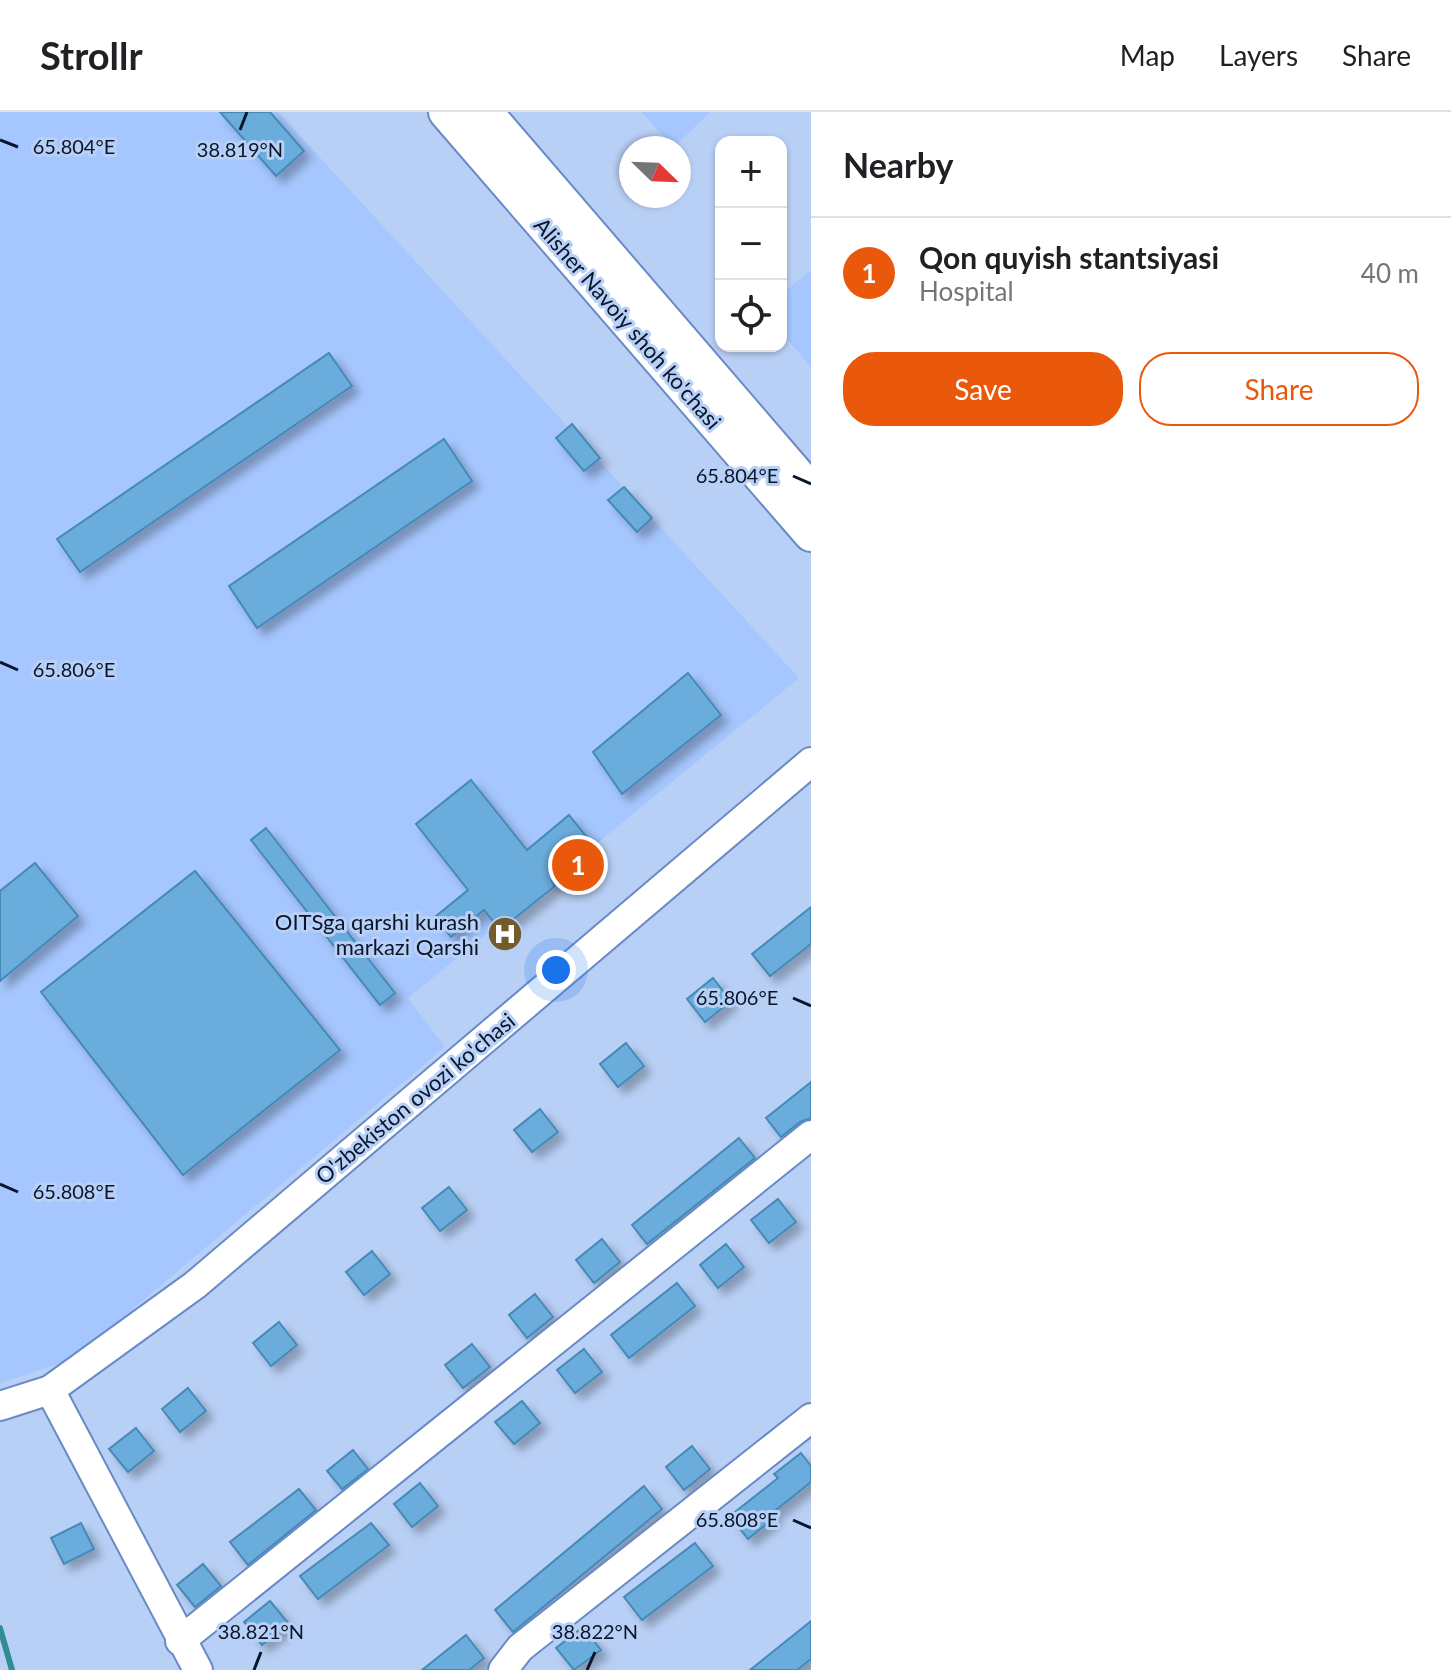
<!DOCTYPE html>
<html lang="en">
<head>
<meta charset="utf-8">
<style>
  body { margin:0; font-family:Lato,sans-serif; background:#f6f6f6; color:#202124 }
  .controls { position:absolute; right:24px; top:24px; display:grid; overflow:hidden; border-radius:16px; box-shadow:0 2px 6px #0004 }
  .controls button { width:72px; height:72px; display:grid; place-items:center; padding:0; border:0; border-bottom:2px solid #e0e0e0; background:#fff; color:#202124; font:40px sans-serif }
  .compass { position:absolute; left:619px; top:24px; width:72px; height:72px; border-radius:50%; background:#fff; box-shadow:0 2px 6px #0004; rotate:113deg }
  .you { position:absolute; left:556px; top:858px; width:28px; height:28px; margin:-20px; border:6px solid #fff; border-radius:50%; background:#1a73e8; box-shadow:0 0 0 12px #1a73e833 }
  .badge { display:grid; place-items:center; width:52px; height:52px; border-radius:50%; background:#ea580c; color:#fff; font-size:26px; font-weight:700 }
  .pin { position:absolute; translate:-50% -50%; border:4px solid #fff; box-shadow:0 2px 8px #0006 }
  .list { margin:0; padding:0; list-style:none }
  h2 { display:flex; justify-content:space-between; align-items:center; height:104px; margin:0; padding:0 32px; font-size:34px }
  h2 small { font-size:26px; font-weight:400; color:#757577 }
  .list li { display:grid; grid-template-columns:52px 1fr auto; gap:24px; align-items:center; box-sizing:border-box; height:112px; padding:0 32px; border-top:2px solid #e0e0e0 }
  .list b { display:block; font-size:30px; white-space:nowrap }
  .list p { margin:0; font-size:26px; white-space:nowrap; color:#757577 }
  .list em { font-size:26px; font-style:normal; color:#757577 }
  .actions { display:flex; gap:16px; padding:24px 32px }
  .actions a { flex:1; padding:18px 0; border:2px solid #ea580c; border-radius:32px; text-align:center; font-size:28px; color:#ea580c }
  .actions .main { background:#ea580c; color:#fff }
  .icon { flex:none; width:44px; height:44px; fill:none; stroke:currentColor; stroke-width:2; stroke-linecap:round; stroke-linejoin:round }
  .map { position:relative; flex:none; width:811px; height:1558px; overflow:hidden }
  header { display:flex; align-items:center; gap:48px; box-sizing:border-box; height:112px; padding:0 40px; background:#fff; border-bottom:2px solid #e0e0e0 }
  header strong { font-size:38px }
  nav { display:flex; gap:44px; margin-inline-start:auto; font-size:28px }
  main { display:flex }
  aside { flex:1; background:#fff }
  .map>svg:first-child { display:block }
  .built { fill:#a5c6fe }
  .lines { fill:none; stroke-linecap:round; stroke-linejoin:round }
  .stream { stroke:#318d92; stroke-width:6 }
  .building { fill:#6aaddd; stroke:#4589b6; stroke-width:2; filter:url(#shadow) }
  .minor-casing { stroke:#688ac5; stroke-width:32 }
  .major-casing { stroke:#688ac5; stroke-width:38 }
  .minor { stroke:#fff; stroke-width:28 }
  .major { stroke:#fff; stroke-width:34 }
  .ticks { fill:none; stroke:#08152b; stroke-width:3 }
  .labels { text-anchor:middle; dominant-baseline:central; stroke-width:6; stroke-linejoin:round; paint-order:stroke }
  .street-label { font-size:22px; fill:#08152b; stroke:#b9d0f6 }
  .poi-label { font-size:22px; fill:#08152b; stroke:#b9d0f6; text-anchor:end }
  .ticks-label { font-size:20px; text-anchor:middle; fill:#08152b; stroke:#b9d0f6; stroke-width:6; stroke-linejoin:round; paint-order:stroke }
</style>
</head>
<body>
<header>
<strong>Strollr</strong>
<nav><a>Map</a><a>Layers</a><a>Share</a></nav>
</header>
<main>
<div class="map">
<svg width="811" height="1558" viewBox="0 0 811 1558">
  <defs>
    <filter id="shadow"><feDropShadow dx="7" dy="7" stdDeviation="4" flood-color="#0004"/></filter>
  </defs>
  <rect width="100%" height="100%" fill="#b9d0f6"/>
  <!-- built -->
  <g class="built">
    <path d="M0,0H278L799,566L408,886L445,935L73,1247L0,1271Z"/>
    <path d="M642,0H710L673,36Z"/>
    <path d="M811,158V255L781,220V183Z"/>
  </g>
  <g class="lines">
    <!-- stream -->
    <path class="stream" d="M0,1516L12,1558"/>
  </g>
  <!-- building -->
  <g class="building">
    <path d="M220,0H270L304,39L276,64Z"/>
    <path d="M329,241L352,274L80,460L57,427Z"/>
    <path d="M572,312L600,346L584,359L556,326Z"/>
    <path d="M444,327L472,369L257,516L229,474Z"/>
    <path d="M624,375L652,406L637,420L608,388Z"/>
    <path d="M688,561L721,603L622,682L593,640Z"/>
    <path d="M471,668L527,738L569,703L594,734L552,769L555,774L500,818L484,798L451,825L435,805L468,778L416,712Z"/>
    <path d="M266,716L395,881L380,893L251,728Z"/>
    <path d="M35,751L78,804L0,869V779Z"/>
    <path d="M195,759L340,938L183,1063L41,880Z"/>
    <path d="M811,795V832L770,864L752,842Z"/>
    <path d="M713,866L731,889L705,910L687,887Z"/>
    <path d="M626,931L644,954L618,975L600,952Z"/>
    <path d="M811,970V1006L800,1010L781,1025L766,1006Z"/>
    <path d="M540,997L558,1020L532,1040L514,1018Z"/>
    <path d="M739,1026L755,1046L647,1132L632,1113Z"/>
    <path d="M449,1075L467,1098L440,1119L422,1096Z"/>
    <path d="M778,1087L796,1110L769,1131L751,1108Z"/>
    <path d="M602,1127L620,1150L594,1171L576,1148Z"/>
    <path d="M726,1132L744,1155L718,1176L700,1153Z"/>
    <path d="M372,1139L390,1162L364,1183L346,1160Z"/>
    <path d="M677,1171L695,1194L629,1246L611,1223Z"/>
    <path d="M535,1182L553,1205L527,1226L509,1203Z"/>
    <path d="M279,1210L297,1233L271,1254L253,1231Z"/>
    <path d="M472,1232L490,1255L463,1276L445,1253Z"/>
    <path d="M584,1237L602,1260L575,1281L557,1258Z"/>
    <path d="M188,1276L206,1299L180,1320L162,1297Z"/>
    <path d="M522,1289L540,1311L514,1332L495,1310Z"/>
    <path d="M136,1316L154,1339L128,1360L109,1337Z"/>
    <path d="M692,1334L710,1357L684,1378L666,1355Z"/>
    <path d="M353,1338L368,1357L342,1377L327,1359Z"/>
    <path d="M801,1341L811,1354V1370L771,1402L774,1406L748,1427L730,1404L778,1366L774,1362Z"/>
    <path d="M420,1371L438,1394L412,1415L394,1392Z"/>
    <path d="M644,1374L662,1397L513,1520L495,1498Z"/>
    <path d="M299,1377L316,1398L248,1453L230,1430Z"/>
    <path d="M81,1411L94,1437L64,1452L51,1426Z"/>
    <path d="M371,1411L389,1433L318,1487L300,1464Z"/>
    <path d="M695,1431L713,1454L642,1508L624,1485Z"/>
    <path d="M203,1452L221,1474L195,1495L177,1473Z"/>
    <path d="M270,1489L289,1512L262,1533L244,1510Z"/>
    <path d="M811,1509V1547L797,1558H750Z"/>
    <path d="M583,1515L601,1538L574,1558L556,1536Z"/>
    <path d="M466,1523L484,1546L469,1558H422Z"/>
  </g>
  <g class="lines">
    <!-- minor casing -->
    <g class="minor-casing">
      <g id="minor">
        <path d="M50,1278L198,1558"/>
        <path d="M0,1294L50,1278L195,1173L811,650"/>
        <path d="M180,1529L811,1023"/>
        <path d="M503,1558L520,1536L811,1306"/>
      </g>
    </g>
    <!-- major casing -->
    <g class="major-casing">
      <g id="major">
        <path d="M446,0L811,422"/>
        <path d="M485,0L811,379"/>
      </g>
    </g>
    <!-- minor -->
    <use href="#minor" class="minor"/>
    <!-- major -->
    <use href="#major" class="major"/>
  </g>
  <!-- ticks -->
  <path class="ticks" d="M240,18L247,0M0,28L18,35M793,364L811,372M0,550L18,558M793,886L811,894M0,1072L18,1080M793,1408L811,1416M254,1558L261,1540M587,1558L595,1540"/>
  <!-- icons -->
  <defs>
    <g id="hospital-disc" transform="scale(1.8)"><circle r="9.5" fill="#745b2c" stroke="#b9d0f6"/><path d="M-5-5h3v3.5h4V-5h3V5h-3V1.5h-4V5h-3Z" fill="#fff"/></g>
  </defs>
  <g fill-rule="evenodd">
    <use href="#hospital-disc" x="505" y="822"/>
  </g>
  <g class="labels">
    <!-- street labels -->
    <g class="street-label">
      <text transform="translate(628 211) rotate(49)">Alisher Navoiy shoh ko'chasi</text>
      <text transform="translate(415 986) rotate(-40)">O'zbekiston ovozi ko'chasi</text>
    </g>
    <!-- poi labels -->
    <g class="poi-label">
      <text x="479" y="809">OITSga qarshi kurash<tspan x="479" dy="25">markazi Qarshi</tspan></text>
    </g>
  </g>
  <g class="ticks-label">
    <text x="74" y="42">65.804°E</text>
    <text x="240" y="45">38.819°N</text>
    <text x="737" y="371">65.804°E</text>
    <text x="74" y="565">65.806°E</text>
    <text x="737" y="893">65.806°E</text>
    <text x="74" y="1087">65.808°E</text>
    <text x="737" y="1415">65.808°E</text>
    <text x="261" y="1527">38.821°N</text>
    <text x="595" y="1527">38.822°N</text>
  </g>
</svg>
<div class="controls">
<button>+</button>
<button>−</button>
<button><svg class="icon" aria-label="locate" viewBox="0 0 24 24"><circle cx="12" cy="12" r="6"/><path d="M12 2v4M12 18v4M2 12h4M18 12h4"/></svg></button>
</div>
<svg class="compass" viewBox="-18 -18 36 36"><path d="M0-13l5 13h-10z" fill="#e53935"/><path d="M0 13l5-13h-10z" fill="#757577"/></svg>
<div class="you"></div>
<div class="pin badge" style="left:578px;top:753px">1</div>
</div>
<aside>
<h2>Nearby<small></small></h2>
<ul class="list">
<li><span class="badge">1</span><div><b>Qon quyish stantsiyasi</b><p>Hospital</p></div><em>40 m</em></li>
</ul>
<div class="actions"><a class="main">Save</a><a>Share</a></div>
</aside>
</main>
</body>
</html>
